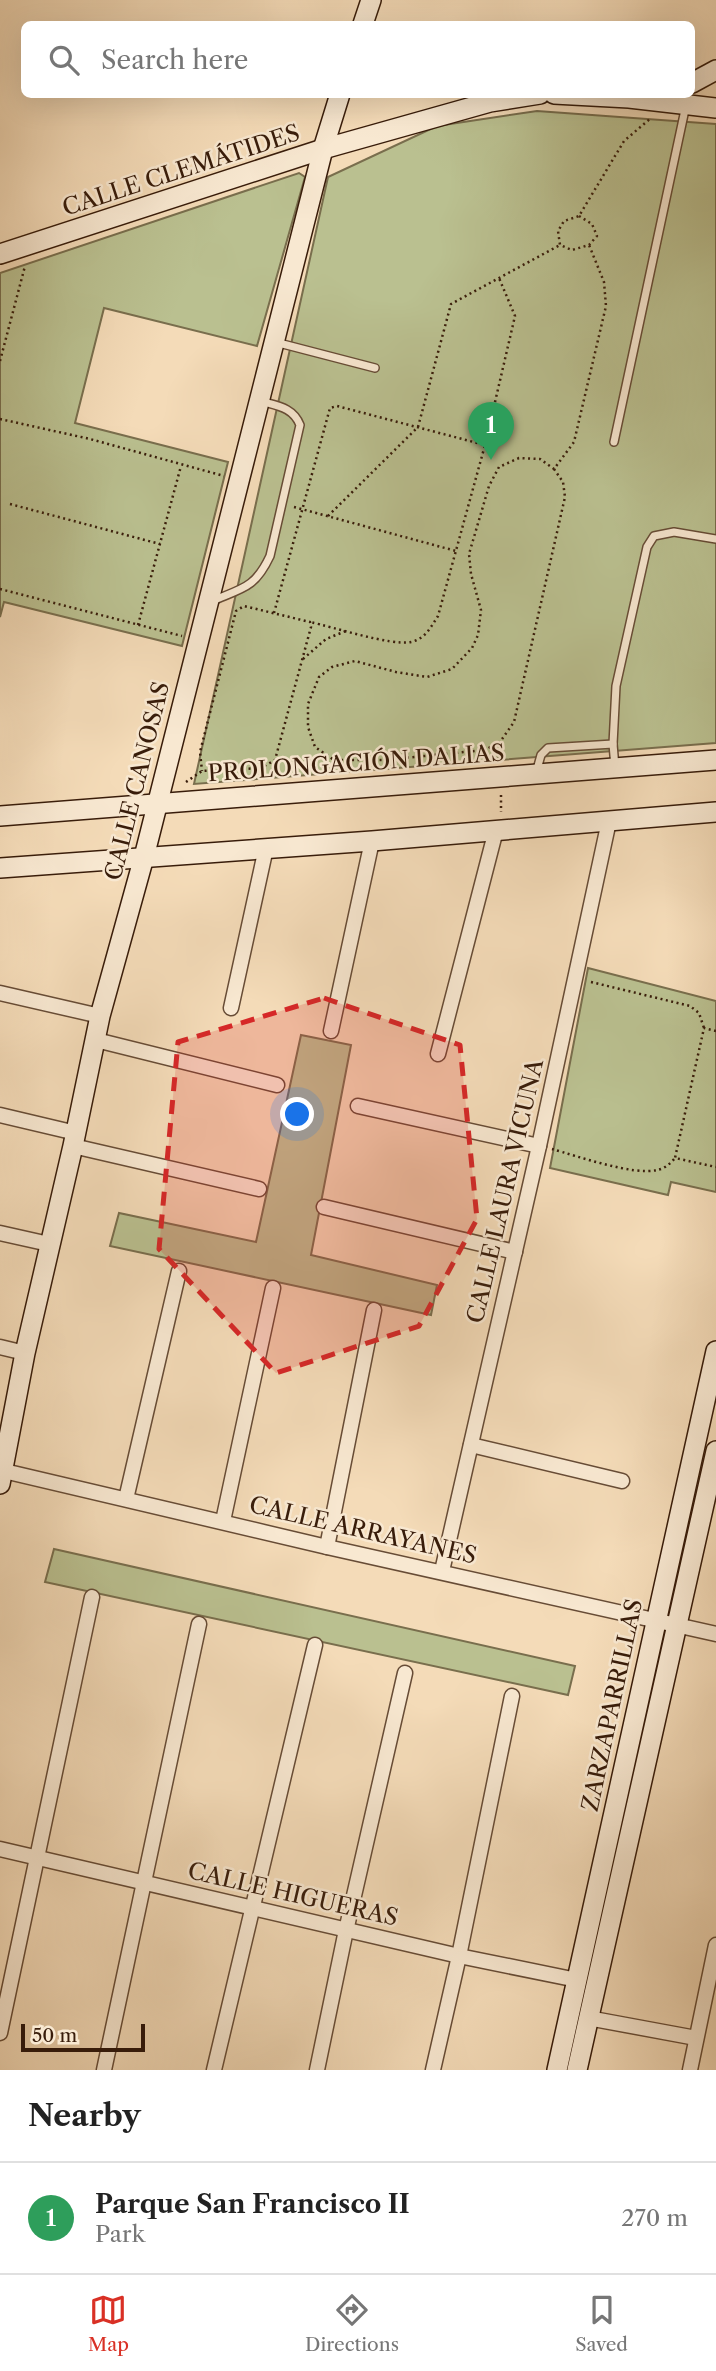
<!DOCTYPE html>
<html lang="en">
<head>
<meta charset="utf-8">
<style>
  body { margin:0; font-family:"Libre Caslon Text",serif; background:#f6f6f6; color:#222 }
  .scale { position:absolute; left:21px; bottom:18px; width:124px; box-sizing:border-box; padding-left:7px; border:4px solid #381c0a; border-top:0; font-size:19px; line-height:24px; white-space:nowrap; color:#381c0a; -webkit-text-stroke:5px #f8e8d1; paint-order:stroke }
  .you { position:absolute; left:298px; top:1115px; width:24px; height:24px; margin:-18px; border:5px solid #fff; border-radius:50%; background:#1a73e8; box-shadow:0 0 0 10px #1a73e833 }
  .badge { display:grid; place-items:center; width:46px; height:46px; border-radius:50%; background:#d93025; color:#fff; font-size:23px; font-weight:700 }
  .pin { position:absolute; translate:-50% -58px; filter:drop-shadow(0 2px 4px #0008) }
  .pin::after { content:''; position:absolute; top:37px; width:24px; height:21px; background:inherit; clip-path:polygon(0 0,100% 0,50% 100%) }
  .list { margin:0; padding:0; list-style:none }
  h2 { display:flex; justify-content:space-between; align-items:center; height:91px; margin:0; padding:0 28px; font-size:30px }
  h2 small { font-size:23px; font-weight:400; color:#767676 }
  .list li { display:grid; grid-template-columns:46px 1fr auto; gap:21px; align-items:center; box-sizing:border-box; height:112px; padding:0 28px; border-top:2px solid #e0e0e0 }
  .list b { display:block; font-size:26px; white-space:nowrap }
  .list p { margin:0; font-size:23px; white-space:nowrap; color:#767676 }
  .list em { font-size:23px; font-style:normal; color:#767676 }
  .icon { flex:none; width:38px; height:38px; fill:none; stroke:currentColor; stroke-width:2; stroke-linecap:round; stroke-linejoin:round }
  .map { position:relative; flex:none; width:716px; height:2070px; overflow:hidden }
  .search { position:absolute; background:#fff; box-shadow:0 7px 28px #0002; left:21px; right:21px; top:21px; height:77px; display:flex; align-items:center; gap:18px; box-sizing:border-box; padding:0 24px; border-radius:10px; color:#767676; font-size:26px }
  .sheet { height:203px; background:#fff }
  nav { display:flex; justify-content:space-around; align-items:center; box-sizing:border-box; height:98px; border-top:2px solid #e0e0e0; background:#fff; font-size:19px; color:#767676 }
  nav a { display:grid; justify-items:center; gap:4px }
  nav .on { color:#d93025 }
  .map>svg:first-child { display:block }
  .green { fill:#bac090; stroke:#796e4d; stroke-width:2 }
  .lines { fill:none; stroke-linecap:round; stroke-linejoin:round }
  .lane-casing { stroke:#674c36; stroke-width:10 }
  .street-casing { stroke:#674c36; stroke-width:17 }
  .secondary-casing { stroke:#381c0a; stroke-width:22 }
  .path { stroke:#381c0a; stroke-width:2.5; stroke-dasharray:2 3.5; stroke-linecap:butt }
  .lane { stroke:#f8e8d1; stroke-width:7 }
  .street { stroke:#f8e8d1; stroke-width:14 }
  .secondary { stroke:#f8e8d1; stroke-width:19 }
  .marked { fill:#d62828; fill-opacity:0.2; stroke:#d62828; stroke-width:5; stroke-dasharray:14 9; stroke-linejoin:round }
  .labels { text-anchor:middle; dominant-baseline:central; stroke-width:5; stroke-linejoin:round; paint-order:stroke }
  .street-label { font-size:23px; fill:#381c0a; stroke:#f8e8d1 }
</style>
</head>
<body>
<div class="map">
<svg width="716" height="2070" viewBox="0 0 716 2070">
  <rect width="100%" height="100%" fill="#f4dbb8"/>
  <filter id="stains"><feTurbulence type="fractalNoise" baseFrequency=".00286" numOctaves="4"/><feColorMatrix values="0 0 0 0 .2 0 0 0 0 .09 0 0 0 0 .02 0 0 0 .5 -.17"/></filter>
  <radialGradient id="worn" r=".72"><stop offset=".6" stop-color="#630" stop-opacity="0"/><stop offset="1" stop-color="#630" stop-opacity=".3"/></radialGradient>
  <!-- green -->
  <g class="green">
    <path d="M537,111L716,124V743L194,784L328,177L437,126Z"/>
    <path d="M299,173L305,177L257,346L104,308L75,423L228,462L182,646L4,602L0,617V273Z"/>
    <path d="M588,968L716,1001V1192L671,1182L668,1195L550,1168Z"/>
    <path d="M301,1035L351,1045L311,1255L437,1285L431,1315L110,1246L119,1213L256,1242Z"/>
    <path d="M54,1549L575,1666L568,1695L45,1582Z"/>
  </g>
  <g class="lines">
    <!-- lane casing -->
    <g class="lane-casing">
      <g id="lane">
        <path d="M275,342L375,368"/>
        <path d="M614,442L686,105"/>
        <path d="M212,601C243,588 255,588 270,556L300,425C293,407 277,406 260,401"/>
        <path d="M613,744L616,686L647,547L654,536L674,532L716,539"/>
        <path d="M536,773L541,755L548,748L613,744L615,767"/>
      </g>
    </g>
    <!-- street casing -->
    <g class="street-casing">
      <g id="street">
        <path d="M0,993L100,1016"/>
        <path d="M231,1008L266,848"/>
        <path d="M331,1031L372,841"/>
        <path d="M96,1040L277,1085"/>
        <path d="M438,1054L496,830"/>
        <path d="M358,1106L539,1146"/>
        <path d="M0,1115L76,1133"/>
        <path d="M73,1146L259,1189"/>
        <path d="M324,1207L515,1252"/>
        <path d="M0,1233L49,1244"/>
        <path d="M0,1347L25,1353"/>
        <path d="M471,1445L622,1481"/>
        <path d="M0,1470L327,1547L716,1634"/>
        <path d="M126,1499L179,1271"/>
        <path d="M223,1521L273,1288"/>
        <path d="M327,1547L374,1310"/>
        <path d="M442,1571L539,1146L609,821"/>
        <path d="M0,1849L459,1956L577,1980"/>
        <path d="M588,2018L696,2038"/>
        <path d="M0,2033L92,1597"/>
        <path d="M104,2070L199,1624"/>
        <path d="M214,2070L315,1645"/>
        <path d="M317,2070L345,1935L405,1673"/>
        <path d="M433,2070L459,1956L512,1696"/>
        <path d="M690,2070L716,1945"/>
      </g>
    </g>
    <!-- secondary casing -->
    <g class="secondary-casing">
      <g id="secondary">
        <path d="M363,24L371,0"/>
        <path d="M692,83L716,70"/>
        <path d="M554,94L629,98L716,108"/>
        <path d="M0,254L323,149L490,102L540,94"/>
        <path d="M0,816L716,760"/>
        <path d="M0,868L372,841L716,812"/>
        <path d="M0,1484L25,1353L73,1146L100,1016L144,857L323,149L340,94"/>
        <path d="M557,2070L716,1351"/>
        <path d="M577,2070L716,1451"/>
      </g>
    </g>
    <!-- path -->
    <g class="path">
      <path d="M579,216L592,224L597,236L589,245L572,250L560,245L558,231L564,221L579,216L624,141L651,118"/>
      <path d="M0,361L25,266"/>
      <path d="M0,419L90,439L224,476"/>
      <path d="M485,445L515,316L499,278"/>
      <path d="M554,469L563,482L565,497L514,722L500,742L485,750L384,760H334L315,747L308,727V704L319,677L332,667L355,661L396,672L427,677L452,669L472,648L478,635L481,610L471,574L469,554L489,486L499,467L519,458L540,459L554,469L574,442L606,306L604,282L589,245"/>
      <path d="M10,504L160,544"/>
      <path d="M294,507L456,551"/>
      <path d="M328,516L418,427L451,304L560,245"/>
      <path d="M0,589L182,636"/>
      <path d="M274,613L330,408L337,406L485,445L438,616C431,627 425,639 411,642C391,646 333,627 310,622"/>
      <path d="M138,625L181,466"/>
      <path d="M303,659L326,639L346,631"/>
      <path d="M494,747L498,760"/>
      <path d="M186,782L202,771L261,768L275,760L311,627L310,622L244,606L236,611L200,752L202,771"/>
      <path d="M501,795V812"/>
      <path d="M591,982L690,1006L699,1013L704,1028"/>
      <path d="M716,1031L704,1028L675,1158L716,1167"/>
      <path d="M552,1149C577,1156 634,1176 657,1170C664,1169 670,1164 675,1158"/>
    </g>
    <!-- lane -->
    <use href="#lane" class="lane"/>
    <!-- street -->
    <use href="#street" class="street"/>
    <!-- secondary -->
    <use href="#secondary" class="secondary"/>
  </g>
  <!-- marked area -->
  <path class="marked" d="M324,998L460,1045L477,1219L419,1326L276,1373L159,1249L178,1042Z"/>
  <g class="labels">
    <!-- street labels -->
    <g class="street-label">
      <text transform="translate(181 170) rotate(-18)">CALLE CLEMÁTIDES</text>
      <text transform="translate(356 763) rotate(-4)">PROLONGACIÓN DALIAS</text>
      <text transform="translate(137 781) rotate(-76)">CALLE CANOSAS</text>
      <text transform="translate(505 1191) rotate(-77)">CALLE LAURA VICUNA</text>
      <text transform="translate(363 1530) rotate(13)">CALLE ARRAYANES</text>
      <text transform="translate(612 1705) rotate(-78)">ZARZAPARRILLAS</text>
      <text transform="translate(293 1894) rotate(13)">CALLE HIGUERAS</text>
    </g>
  </g>
  <rect width="100%" height="100%" filter="url(#stains)"/>
  <rect width="100%" height="100%" fill="url(#worn)"/>
</svg>
<div class="scale">50 m</div>
<div class="you"></div>
<div class="pin badge" style="left:491px;top:460px;background:#2e9e5b">1</div>
<div class="search"><svg class="icon" aria-label="search" viewBox="0 0 24 24"><circle cx="10" cy="10" r="6"/><path d="M15 15l6 6"/></svg>Search here</div>
</div>
<section class="sheet">
<h2>Nearby<small></small></h2>
<ul class="list">
<li><span class="badge" style="background:#2e9e5b">1</span><div><b>Parque San Francisco II</b><p>Park</p></div><em>270 m</em></li>
</ul>
</section>
<nav>
<a class="on"><svg class="icon" aria-label="map" viewBox="0 0 24 24"><path d="M3 6l6-2 6 2 6-2v14l-6 2-6-2-6 2zM9 4v14M15 6v14"/></svg>Map</a>
<a><svg class="icon" aria-label="directions" viewBox="0 0 24 24"><path d="M12 3l9 9-9 9-9-9zM9 14v-3h6M13 9l2 2-2 2"/></svg>Directions</a>
<a><svg class="icon" aria-label="saved" viewBox="0 0 24 24"><path d="M7 4h10v16l-5-4-5 4z"/></svg>Saved</a>
</nav>
</body>
</html>
